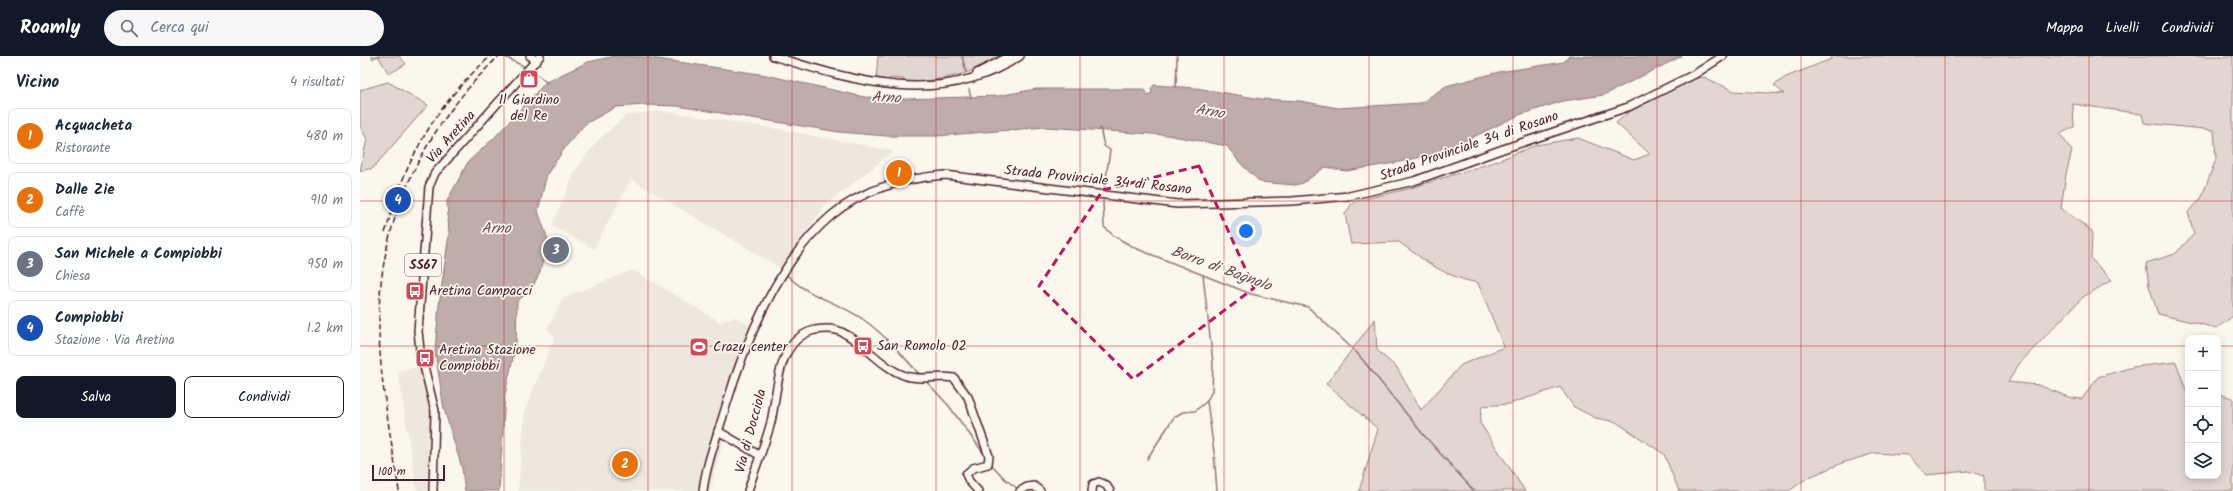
<!DOCTYPE html>
<html lang="it">
<head>
<meta charset="utf-8">
<style>
  body { margin:0; font-family:Kalam,sans-serif; background:#f6f6f7; color:#1f2937 }
  .controls { position:absolute; right:12px; bottom:12px; display:grid; overflow:hidden; border-radius:8px; box-shadow:0 2px 10px #0003 }
  .controls button { width:36px; height:36px; display:grid; place-items:center; padding:0; border:0; border-bottom:1px solid #e0e1e3; background:#fff; color:#1f2937; font:20px sans-serif }
  .scale { position:absolute; left:12px; bottom:10px; width:73px; box-sizing:border-box; padding-left:4px; border:2px solid #4a1f2b; border-top:0; font-size:11px; line-height:14px; white-space:nowrap; color:#4a1f2b; -webkit-text-stroke:3px #fbf7ec; paint-order:stroke }
  .you { position:absolute; left:886px; top:175px; width:14px; height:14px; margin:-10px; border:3px solid #fff; border-radius:50%; background:#1a73e8; box-shadow:0 0 0 6px #1a73e833 }
  .badge { display:grid; place-items:center; width:26px; height:26px; border-radius:50%; background:#111827; color:#fff; font-size:13px; font-weight:700 }
  .pin { position:absolute; translate:-50% -50%; border:2px solid #fff; box-shadow:0 1px 4px #0006 }
  .list { margin:0; padding:0; list-style:none }
  h2 { display:flex; justify-content:space-between; align-items:center; height:52px; margin:0; padding:0 16px; font-size:17px }
  h2 small { font-size:13px; font-weight:400; color:#747a83 }
  .list li { display:grid; grid-template-columns:26px 1fr auto; gap:12px; align-items:center; box-sizing:border-box; height:56px; margin:0 8px 8px; padding:0 8px; border:1px solid #e0e1e3; border-radius:8px }
  .list b { display:block; font-size:15px; white-space:nowrap }
  .list p { margin:0; font-size:13px; white-space:nowrap; color:#747a83 }
  .list em { font-size:13px; font-style:normal; color:#747a83 }
  .actions { display:flex; gap:8px; padding:12px 16px }
  .actions a { flex:1; padding:9px 0; border:1px solid #111827; border-radius:8px; text-align:center; font-size:14px; color:#111827 }
  .actions .main { background:#111827; color:#fff }
  .icon { flex:none; width:22px; height:22px; fill:none; stroke:currentColor; stroke-width:2; stroke-linecap:round; stroke-linejoin:round }
  .map { position:relative; flex:none; width:1873px; height:435px; overflow:hidden }
  header { display:flex; align-items:center; gap:24px; box-sizing:border-box; height:56px; padding:0 20px; background:#111827; color:#fff }
  header strong { font-size:19px }
  nav { display:flex; gap:22px; margin-inline-start:auto; font-size:14px }
  .search { width:280px; height:36px; background:#f6f6f7; display:flex; align-items:center; gap:10px; box-sizing:border-box; padding:0 14px; border-radius:22px; color:#747a83; font-size:15px }
  main { display:flex }
  aside { flex:1; background:#fff }
  .map>svg:first-child { display:block }
  .built { fill:#eee7de }
  .green { fill:#e2d7d0; stroke:#967b7e }
  .water { fill:#bfadaa; stroke:#907477 }
  .lines { fill:none; stroke-linecap:round; stroke-linejoin:round }
  .stream { stroke:#907477; stroke-width:1.5 }
  .secondary-casing { stroke:#4a1f2b; stroke-width:10 }
  .primary-casing { stroke:#4a1f2b; stroke-width:10 }
  .secondary { stroke:#fbf7ec; stroke-width:7 }
  .primary { stroke:#fbf7ec; stroke-width:7 }
  .rail { stroke:#4a1f2b; stroke-width:1.5; stroke-dasharray:6 3; stroke-linecap:butt }
  .marked { fill:none; stroke:#c2185b; stroke-width:3; stroke-dasharray:8 5; stroke-linejoin:round }
  .grid { fill:none; stroke:#d62828; stroke-width:1; stroke-opacity:0.55 }
  .labels { text-anchor:middle; dominant-baseline:central; stroke-width:3.5; stroke-linejoin:round; paint-order:stroke }
  .shield { fill:#fbf7ec; stroke:#7f6065; stroke-width:1 }
  .shield-label { font-size:13px; font-weight:bold; fill:#4a1f2b }
  .poi-label { font-size:14px; fill:#4a1f2b; stroke:#fbf7ec; text-anchor:start }
  .street-label { font-size:14px; fill:#4a1f2b; stroke:#fbf7ec }
  .water-label { font-size:15px; font-style:italic; fill:#6d4a51; stroke:#fbf7ec }
</style>
</head>
<body>
<header>
<strong>Roamly</strong>
<div class="search"><svg class="icon" aria-label="search" viewBox="0 0 24 24"><circle cx="10" cy="10" r="6"/><path d="M15 15l6 6"/></svg>Cerca qui</div>
<nav><a>Mappa</a><a>Livelli</a><a>Condividi</a></nav>
</header>
<main>
<aside>
<h2>Vicino<small>4 risultati</small></h2>
<ul class="list">
<li><span class="badge" style="background:#e8710a">1</span><div><b>Acquacheta</b><p>Ristorante</p></div><em>480 m</em></li>
<li><span class="badge" style="background:#e8710a">2</span><div><b>Dalle Zie</b><p>Caffè</p></div><em>910 m</em></li>
<li><span class="badge" style="background:#6b7280">3</span><div><b>San Michele a Compiobbi</b><p>Chiesa</p></div><em>950 m</em></li>
<li><span class="badge" style="background:#1a4fb4">4</span><div><b>Compiobbi</b><p>Stazione · Via Aretina</p></div><em>1.2 km</em></li>
</ul>
<div class="actions"><a class="main">Salva</a><a>Condividi</a></div>
</aside>
<div class="map">
<svg width="1873" height="435" viewBox="0 0 1873 435">
  <rect width="100%" height="100%" fill="#fbf7ec"/>
  <filter id="ink" filterUnits="userSpaceOnUse"><feTurbulence type="fractalNoise" baseFrequency=".025" numOctaves="2"/><feDisplacementMap in="SourceGraphic" scale="8" xChannelSelector="R" yChannelSelector="G"/><feConvolveMatrix kernelMatrix="1 2 1 2 8 2 1 2 1" color-interpolation-filters="sRGB"/></filter>
  <g filter="url(#ink)">
    <!-- built -->
    <g class="built">
      <path d="M302,55L418,73L534,95L465,149L422,213L271,123L234,193L192,170L215,115L237,85L266,59Z"/>
      <path d="M273,214L360,266L375,261L398,274L393,282L376,333L350,435H158L165,354L195,280L187,273L203,242Z"/>
      <path d="M66,309L79,357L75,435H57L38,315Z"/>
    </g>
    <!-- green -->
    <g class="green">
      <path d="M12,0H39L46,8L29,18L18,0L12,3Z"/>
      <path d="M518,0H644C611,19 583,24 544,27L543,23L530,22L528,25L516,24Z"/>
      <path d="M1472,0H1873V260L1857,272L1798,258L1789,230L1786,207L1815,198L1834,178L1828,156L1841,143L1856,103L1854,74L1784,67L1782,58L1713,48L1714,71L1700,78L1712,95L1706,118L1701,152L1732,175L1731,203L1752,224L1723,241L1659,308L1648,326L1678,329L1711,342L1722,343L1738,321L1773,311L1816,306L1828,340V420H1858V338L1873,342V435H1624V420L1608,415L1566,419L1548,399L1515,397L1482,407L1447,422L1429,435H1319L1304,398L1256,366L1236,362L1214,351L1200,331L1149,348L1122,350L1120,367L1165,435H999L1018,373L966,328L1015,263L1017,294L1037,312L1061,354L1101,309L1144,291L1118,227C1085,221 1065,205 1039,186L991,188L985,158L993,146L1051,132L1137,105L1176,89L1218,82L1274,104L1290,98L1256,67L1269,56L1335,22L1344,21L1374,35L1424,38L1414,29L1426,21L1471,3Z"/>
      <path d="M28,26L68,49L13,112L0,115L7,83L0,70V34Z"/>
    </g>
    <!-- water -->
    <path class="water" d="M255,0L284,1L406,19L504,41L546,43L638,40L676,33H785L787,39L792,37L791,33L794,29L836,32L901,43L940,45L978,52L1061,47L1086,30L1139,16L1204,6L1209,0H1322L1244,39L1203,45L1159,59L1082,96L1035,107L986,115L965,111L943,127L935,129L900,126L880,107L867,90L807,79L686,71L576,80H527L479,76L317,50L284,49L256,51L225,68L207,89L187,118L178,155L188,184L180,216L174,228L170,235L157,245L156,289L145,338L139,435H105L102,412L84,353L75,295L79,249L89,178L87,145L108,106L135,81L186,26L228,6Z"/>
    <g class="lines">
      <!-- stream -->
      <g class="stream">
        <path d="M602,0L606,16"/>
        <path d="M145,1L165,11"/>
        <path d="M172,14L187,27"/>
        <path d="M816,32L817,0"/>
        <path d="M609,33L611,42"/>
        <path d="M740,72L744,90L750,94L744,136"/>
        <path d="M743,145L744,171L754,180L775,192L891,238L948,251L997,297L1062,377L1114,435"/>
        <path d="M427,219C448,241 479,246 504,264C525,279 543,300 561,320"/>
        <path d="M843,219L853,307L852,335L847,345L854,396L857,435"/>
        <path d="M565,324L589,350L627,402"/>
        <path d="M787,403L814,361L823,356L835,355L847,345"/>
        <path d="M630,407L645,423L658,433"/>
      </g>
      <!-- secondary casing -->
      <g class="secondary-casing">
        <g id="secondary">
          <path d="M170,0L177,5"/>
          <path d="M358,375L399,399"/>
          <path d="M343,435C346,407 358,378 366,350C385,286 419,203 472,159C503,133 546,122 585,119L817,148L932,145L989,140L1054,125L1143,93L1268,51L1335,18L1363,0"/>
          <path d="M388,435C395,412 405,389 411,366C418,335 416,283 455,274C462,273 469,272 476,274C500,281 520,312 546,320C562,325 579,319 594,322L608,341L629,400L628,408L613,412L606,418L609,425L618,435"/>
          <path d="M660,435L667,431L674,430L680,435"/>
          <path d="M732,435L733,428L739,426L746,429L750,435"/>
        </g>
      </g>
      <!-- primary casing -->
      <g class="primary-casing">
        <g id="primary">
          <path d="M413,0C497,26 580,52 660,0"/>
          <path d="M617,17L650,0"/>
          <path d="M73,435L75,355L60,294L58,275L69,131L75,117L180,0"/>
        </g>
      </g>
      <!-- secondary -->
      <use href="#secondary" class="secondary"/>
      <!-- primary -->
      <use href="#primary" class="primary"/>
      <!-- rail -->
      <g class="rail">
        <path d="M39,133C59,81 88,37 131,0"/>
        <path d="M25,177L34,148"/>
        <path d="M39,435C31,380 19,323 19,267C18,164 65,70 139,0"/>
      </g>
    </g>
  </g>
  <!-- marked area -->
  <path class="marked" d="M839,110L894,232L773,323L679,230L743,134Z"/>
  <!-- grid -->
  <path class="grid" d="M144,0V435M288,0V435M432,0V435M576,0V435M720,0V435M864,0V435M1009,0V435M1153,0V435M1297,0V435M1441,0V435M1585,0V435M1729,0V435M0,145H1873M0,290H1828M1858,290H1873"/>
  <!-- icons -->
  <defs>
    <g id="shop-square" transform="scale(1)"><rect x="-9" y="-9" width="18" height="18" rx="4" fill="#d1495b" stroke="#fbf7ec"/><path d="M-5-2.5h2.3a2.7 3.5 0 0 1 5.4 0H5L5.5 6h-11ZM-1.5-2.5h3a1.5 2.3 0 0 0-3 0Z" fill="#fff"/></g>
    <g id="bus-square" transform="scale(1)"><rect x="-9" y="-9" width="18" height="18" rx="4" fill="#d1495b" stroke="#fbf7ec"/><path d="M-5-6H5V4H4V6H2V4H-2V6H-4V4H-5ZM-3.5-4V0h7V-4ZM-3.5 1.2v1.5H-2V1.2ZM2 1.2v1.5H3.5V1.2Z" fill="#fff"/></g>
    <g id="stadium-square" transform="scale(1)"><rect x="-9" y="-9" width="18" height="18" rx="4" fill="#d1495b" stroke="#fbf7ec"/><path d="M0-5a6.5 5 0 1 0 0 10a6.5 5 0 1 0 0-10ZM-3.5-1.8h7v3.6h-7Z" fill="#fff"/></g>
  </defs>
  <g fill-rule="evenodd">
    <use href="#shop-square" x="169" y="23"/>
    <use href="#bus-square" x="55" y="235"/>
    <use href="#bus-square" x="503" y="290"/>
    <use href="#stadium-square" x="339" y="291"/>
    <use href="#bus-square" x="65" y="302"/>
  </g>
  <g class="labels">
    <!-- shield labels -->
    <rect class="shield" x="45" y="198" width="36" height="22" rx="3"/>
    <g class="shield-label">
      <text x="63" y="209">SS67</text>
    </g>
    <!-- poi labels -->
    <g class="poi-label">
      <text x="169" y="44" text-anchor="middle">Il Giardino<tspan x="169" dy="16">del Re</tspan></text>
      <text x="69" y="235">Aretina Campacci</text>
      <text x="517" y="290">San Romolo 02</text>
      <text x="353" y="291">Crazy center</text>
      <text x="79" y="294">Aretina Stazione<tspan x="79" dy="16">Compiobbi</tspan></text>
    </g>
    <!-- street labels -->
    <g class="street-label">
      <text transform="translate(91 81) rotate(-48)">Via Aretina</text>
      <text transform="translate(1109 90) rotate(-19)">Strada Provinciale 34 di Rosano</text>
      <text transform="translate(738 124) rotate(6)">Strada Provinciale 34 di Rosano</text>
      <text transform="translate(391 375) rotate(-75)">Via di Docciola</text>
    </g>
    <!-- water labels -->
    <g class="water-label">
      <text transform="translate(526 42) rotate(3)">Arno</text>
      <text transform="translate(850 56) rotate(10)">Arno</text>
      <text x="136" y="173">Arno</text>
      <text transform="translate(861 213) rotate(20)">Borro di Bagnolo</text>
    </g>
  </g>
</svg>
<div class="controls">
<button>+</button>
<button>−</button>
<button><svg class="icon" aria-label="locate" viewBox="0 0 24 24"><circle cx="12" cy="12" r="6"/><path d="M12 2v4M12 18v4M2 12h4M18 12h4"/></svg></button>
<button><svg class="icon" aria-label="layers" viewBox="0 0 24 24"><path d="M12 4l9 5-9 5-9-5zM3 14l9 5 9-5"/></svg></button>
</div>
<div class="scale">100 m</div>
<div class="you"></div>
<div class="pin badge" style="left:539px;top:117px;background:#e8710a">1</div>
<div class="pin badge" style="left:265px;top:408px;background:#e8710a">2</div>
<div class="pin badge" style="left:196px;top:194px;background:#6b7280">3</div>
<div class="pin badge" style="left:38px;top:144px;background:#1a4fb4">4</div>
</div>
</main>
</body>
</html>
